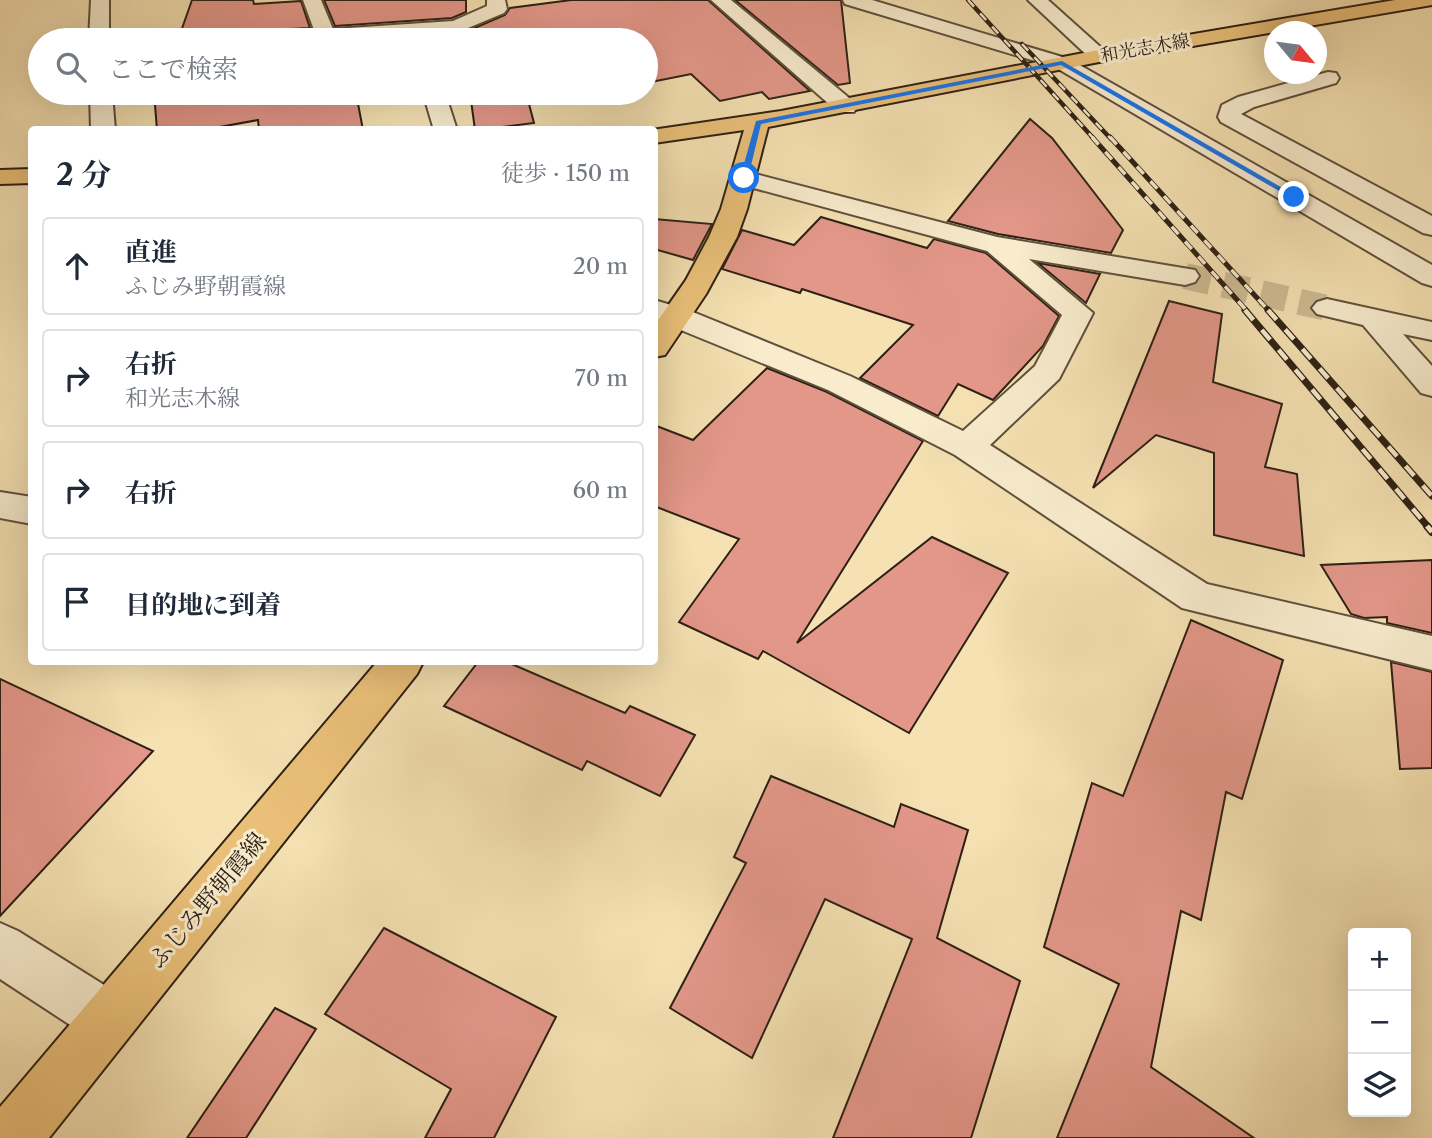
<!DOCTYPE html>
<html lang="ja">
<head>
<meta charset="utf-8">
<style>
  body { margin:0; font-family:"Libre Caslon Text","Noto Serif JP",serif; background:#f6f6f7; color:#1f2937 }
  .controls { position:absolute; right:21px; bottom:21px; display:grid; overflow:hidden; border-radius:7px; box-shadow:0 7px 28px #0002 }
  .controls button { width:63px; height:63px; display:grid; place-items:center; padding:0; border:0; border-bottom:2px solid #e0e1e3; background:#fff; color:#1f2937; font:35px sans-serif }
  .compass { position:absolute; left:1264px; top:21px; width:63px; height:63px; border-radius:50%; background:#fff; box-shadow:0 7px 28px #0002; rotate:119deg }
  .stop { position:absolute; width:21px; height:21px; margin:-16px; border:5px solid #1a73e8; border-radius:50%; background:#fff }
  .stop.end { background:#1a73e8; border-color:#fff; box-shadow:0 2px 7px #0008 }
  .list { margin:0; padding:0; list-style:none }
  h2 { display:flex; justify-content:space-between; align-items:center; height:91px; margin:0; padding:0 28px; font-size:30px }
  h2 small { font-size:23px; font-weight:400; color:#747a83 }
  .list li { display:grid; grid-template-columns:46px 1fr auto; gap:21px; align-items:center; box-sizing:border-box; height:98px; margin:0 14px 14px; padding:0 14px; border:2px solid #e0e1e3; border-radius:7px }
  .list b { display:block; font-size:26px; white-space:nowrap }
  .list p { margin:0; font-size:23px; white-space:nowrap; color:#747a83 }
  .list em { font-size:23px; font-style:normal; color:#747a83 }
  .icon { flex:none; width:38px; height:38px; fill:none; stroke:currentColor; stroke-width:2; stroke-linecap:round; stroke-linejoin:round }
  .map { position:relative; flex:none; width:1432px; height:1138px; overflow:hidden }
  .search { position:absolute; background:#fff; box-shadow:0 7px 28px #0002; left:28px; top:28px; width:630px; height:77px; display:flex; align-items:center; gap:18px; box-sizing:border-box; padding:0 24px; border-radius:38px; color:#747a83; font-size:26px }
  .panel { position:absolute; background:#fff; box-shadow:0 7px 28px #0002; left:28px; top:126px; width:630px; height:539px; border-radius:7px }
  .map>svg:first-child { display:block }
  .building { fill:#e39789; stroke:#2d2014; stroke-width:2 }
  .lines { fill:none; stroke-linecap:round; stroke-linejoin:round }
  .minor-tunnel { stroke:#cdba92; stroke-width:26; stroke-dasharray:26 13; stroke-linecap:butt }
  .minor-casing { stroke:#5f503c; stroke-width:4 }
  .major-casing { stroke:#2d2014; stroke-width:4 }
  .minor { fill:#f8eccd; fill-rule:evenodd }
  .major { fill:#eac079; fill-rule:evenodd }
  .rail-far3-casing { stroke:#2d2014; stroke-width:4.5 }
  .rail-far2-casing { stroke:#2d2014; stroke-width:5 }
  .rail-far1-casing { stroke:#2d2014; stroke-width:7 }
  .rail-casing { stroke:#2d2014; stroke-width:8 }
  .rail-far3 { stroke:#f8eccd; stroke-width:2.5; stroke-dasharray:9; stroke-linecap:butt }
  .rail-far2 { stroke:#f8eccd; stroke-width:3.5; stroke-dasharray:10; stroke-linecap:butt }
  .rail-far1 { stroke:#f8eccd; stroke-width:4.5; stroke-dasharray:13; stroke-linecap:butt }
  .rail { stroke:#f8eccd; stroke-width:5; stroke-dasharray:17; stroke-linecap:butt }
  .route { fill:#1a73e8 }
  .labels { text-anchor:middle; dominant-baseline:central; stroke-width:6; stroke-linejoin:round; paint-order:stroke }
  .far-street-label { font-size:18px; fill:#2d2014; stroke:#f8eccd }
  .near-street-label { font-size:24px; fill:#2d2014; stroke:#f8eccd }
</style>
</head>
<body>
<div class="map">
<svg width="1432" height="1138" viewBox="0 0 1432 1138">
  <rect width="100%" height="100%" fill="#f5e1b2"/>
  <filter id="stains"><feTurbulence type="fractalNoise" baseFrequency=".00286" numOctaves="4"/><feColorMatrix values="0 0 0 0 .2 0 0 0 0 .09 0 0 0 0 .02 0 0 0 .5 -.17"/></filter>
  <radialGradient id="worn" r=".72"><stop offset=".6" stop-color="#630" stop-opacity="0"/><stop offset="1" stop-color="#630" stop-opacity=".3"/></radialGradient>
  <!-- building -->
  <g class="building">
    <path d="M192,0H253L254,4L301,1L310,28L248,31L239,34L235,40H178Z"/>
    <path d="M324,0H466V12L452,18L335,26Z"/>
    <path d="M571,0H708L810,91L769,99L762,92L720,101L691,74L646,83V40H379L456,36L505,15L510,8Z"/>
    <path d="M735,0H841L850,83L838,85Z"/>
    <path d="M160,93H356L363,130H259L258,120L203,130H157L155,105Z"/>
    <path d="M470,93H591L529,104L534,123L479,130H475Z"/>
    <path d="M1030,119L1052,138L1123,230L1111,253L998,234L948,221Z"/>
    <path d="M821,217L927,248L934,239L986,253L1059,316L1043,346L993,400L958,384L938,416L860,378L913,325L802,289L800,293L722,269L742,230L794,245Z"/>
    <path d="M654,219L712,224L693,260L654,249Z"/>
    <path d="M1038,263L1100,274L1086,303Z"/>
    <path d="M1169,301L1222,314L1213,382L1282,404L1265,467L1297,474L1304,556L1214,535V453L1156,435L1093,488Z"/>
    <path d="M767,368L827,392L923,441L797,643L932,537L1008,573L909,733L763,651L758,659L679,622L739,539L654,506V425L693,440Z"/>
    <path d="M1432,560V633L1387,623V617L1364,618L1351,614L1321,565Z"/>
    <path d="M1191,620L1283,660L1242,799L1226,792L1201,920L1181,911L1151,1067L1254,1138H1057L1119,984L1044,947L1092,783L1123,796Z"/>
    <path d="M478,662H507L625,713L630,706L695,735L660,796L587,761L582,770L444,706Z"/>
    <path d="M1391,662L1432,672V768L1400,769Z"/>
    <path d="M0,679L153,751L0,916Z"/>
    <path d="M771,776L894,827L901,804L968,830L937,938L1020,981L971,1138H833L912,939L825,899L752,1058L670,1008L746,863L734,857Z"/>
    <path d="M384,928L556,1017L494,1138H425L451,1089L325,1014Z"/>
    <path d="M275,1008L316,1029L246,1138H187Z"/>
  </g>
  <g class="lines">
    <!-- minor-tunnel -->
    <path class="minor-tunnel" d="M1185,276L1327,308"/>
    <!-- minor casing -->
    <g class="minor-casing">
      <g id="minor">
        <path d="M91,0H109V40H89Z"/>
        <path d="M303,0H321L333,29L453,21L487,6V0H505L507,9L504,13L456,33L340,40H238L241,36L248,34L314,30Z"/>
        <path d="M711,0H731L854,102L857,107L854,112H838Z"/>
        <path d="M843,0H872L1069,59L1432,265V286L1422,283L1055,67L845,4Z"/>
        <path d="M1028,0H1048L1106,52L1109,56L1106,60H1092Z"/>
        <path d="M1328,72L1336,73L1339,78L1336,83L1254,107L1241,114L1432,216V235L1423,233L1221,122L1218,117L1222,105L1238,97Z"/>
        <path d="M90,93H112L115,130H91Z"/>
        <path d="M423,93H445L457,130H434Z"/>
        <path d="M744,171L997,237L1195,270L1199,276L1195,282L1185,285L1029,259L1093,313L1059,379L990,445L1207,584L1432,636V670L1182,608L955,455L828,390L654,319V300L688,310L850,376L963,431L1035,366L1062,315L987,251L735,183L732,178L735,173Z"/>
        <path d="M1327,299L1432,322V340L1403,334L1432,366V396L1421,393L1363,325L1317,314L1312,308L1317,302Z"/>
        <path d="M0,492L32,497V524L0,518Z"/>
        <path d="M0,923L18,931L128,1000L136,1019L128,1038L109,1046L90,1038L0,979Z"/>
      </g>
    </g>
    <!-- major casing -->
    <g class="major-casing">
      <g id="major">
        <path d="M1395,0H1432V5L1099,62L768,127L747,209L737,237L706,294L665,355L654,357V326L686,280L709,237L721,209L744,130L654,143V130H652L781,111L1099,50Z"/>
        <path d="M32,169V183L0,184V170Z"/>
        <path d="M377,662H423L417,674L49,1138H0V1107Z"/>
      </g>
    </g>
    <!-- minor -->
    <use href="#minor" class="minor"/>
    <!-- major -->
    <use href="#major" class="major"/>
    <!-- rail-far3 casing -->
    <g class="rail-far3-casing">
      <g id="rail-far3">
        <path d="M968,0L1094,139"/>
        <path d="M1022,44L1111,139"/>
      </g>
    </g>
    <!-- rail-far2 casing -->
    <g class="rail-far2-casing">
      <g id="rail-far2">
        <path d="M1092,137L1247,311"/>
        <path d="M1110,137L1269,311"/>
      </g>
    </g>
    <!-- rail-far1 casing -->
    <g class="rail-far1-casing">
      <g id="rail-far1">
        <path d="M1245,310L1429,528"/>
        <path d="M1268,310L1432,496"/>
      </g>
    </g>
    <!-- rail casing -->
    <g class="rail-casing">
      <path id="rail" d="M1427,526L1432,532"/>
    </g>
    <!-- rail-far3 -->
    <use href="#rail-far3" class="rail-far3"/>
    <!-- rail-far2 -->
    <use href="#rail-far2" class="rail-far2"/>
    <!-- rail-far1 -->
    <use href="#rail-far1" class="rail-far1"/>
    <!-- rail -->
    <use href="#rail" class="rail"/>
  </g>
  <!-- route -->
  <path class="route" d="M1062,61L1298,197L1291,198L1061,65L761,124L748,178L744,180L740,178L756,121Z"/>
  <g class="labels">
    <!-- far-street labels -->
    <g class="far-street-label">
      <text transform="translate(1145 48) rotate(-10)">和光志木線</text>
    </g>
    <!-- near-street labels -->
    <g class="near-street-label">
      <text transform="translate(207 900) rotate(-50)">ふじみ野朝霞線</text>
    </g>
  </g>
  <rect width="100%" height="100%" filter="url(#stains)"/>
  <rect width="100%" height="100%" fill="url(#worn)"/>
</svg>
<div class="controls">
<button>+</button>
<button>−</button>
<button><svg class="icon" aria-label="layers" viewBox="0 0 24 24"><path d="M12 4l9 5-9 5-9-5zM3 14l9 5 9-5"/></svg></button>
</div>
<svg class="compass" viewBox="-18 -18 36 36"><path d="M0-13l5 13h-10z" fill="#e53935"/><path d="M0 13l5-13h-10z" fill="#747a83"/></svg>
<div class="stop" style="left:744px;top:178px"></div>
<div class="stop end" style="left:1294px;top:197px"></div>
<div class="search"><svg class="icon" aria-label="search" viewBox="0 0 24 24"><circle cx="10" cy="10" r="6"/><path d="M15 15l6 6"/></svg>ここで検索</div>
<section class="panel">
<h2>2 分<small>徒歩 · 150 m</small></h2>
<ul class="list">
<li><svg class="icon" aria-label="ahead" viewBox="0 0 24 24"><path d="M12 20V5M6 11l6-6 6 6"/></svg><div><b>直進</b><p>ふじみ野朝霞線</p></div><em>20 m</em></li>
<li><svg class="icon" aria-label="right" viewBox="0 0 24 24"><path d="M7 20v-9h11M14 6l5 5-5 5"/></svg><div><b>右折</b><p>和光志木線</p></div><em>70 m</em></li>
<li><svg class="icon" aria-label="right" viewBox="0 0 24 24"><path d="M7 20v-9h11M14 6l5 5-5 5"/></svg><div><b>右折</b></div><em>60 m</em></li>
<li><svg class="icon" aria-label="arrive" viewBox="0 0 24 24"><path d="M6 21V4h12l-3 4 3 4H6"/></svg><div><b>目的地に到着</b></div></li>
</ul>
</section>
</div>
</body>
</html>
